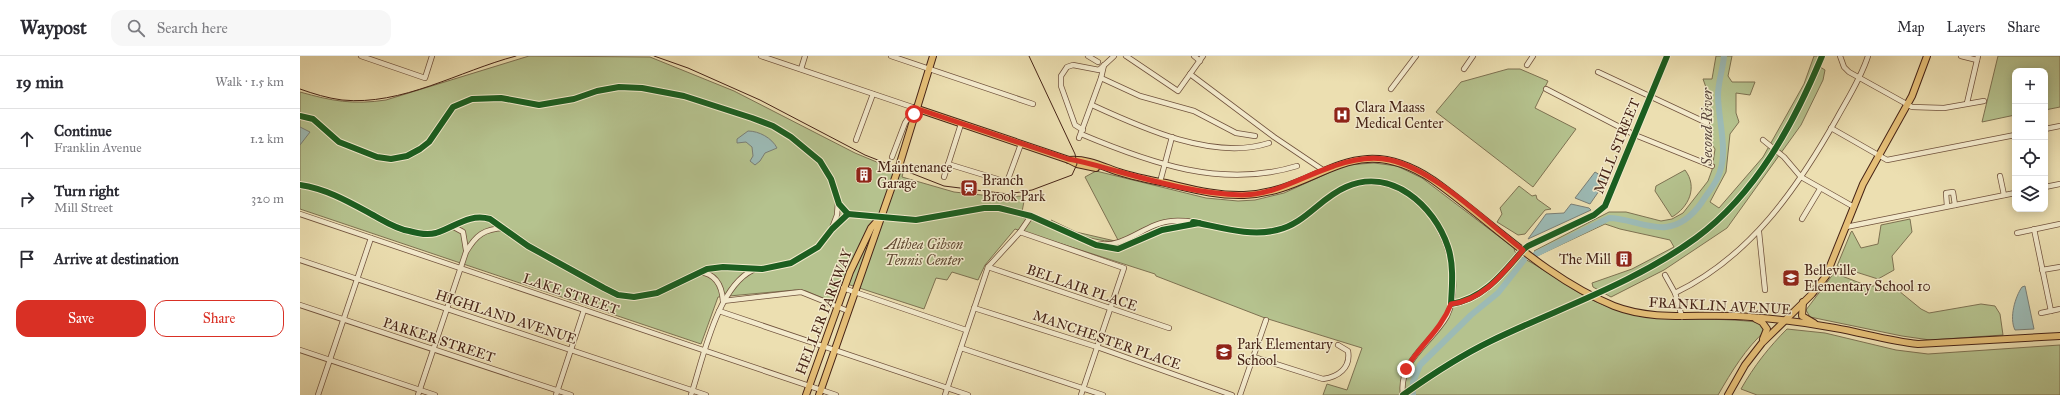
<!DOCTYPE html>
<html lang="en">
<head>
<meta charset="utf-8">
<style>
  body { margin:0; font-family:"IM FELL Great Primer",serif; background:#f7f7f7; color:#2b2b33 }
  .controls { position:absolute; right:12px; top:12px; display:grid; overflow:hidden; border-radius:8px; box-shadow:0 2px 10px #0003 }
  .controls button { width:36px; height:36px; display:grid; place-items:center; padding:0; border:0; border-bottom:1px solid #e1e1e2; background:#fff; color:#2b2b33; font:20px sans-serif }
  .stop { position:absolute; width:12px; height:12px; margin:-9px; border:3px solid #d93025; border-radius:50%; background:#fff }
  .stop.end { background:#d93025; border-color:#fff; box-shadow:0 1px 4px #0008 }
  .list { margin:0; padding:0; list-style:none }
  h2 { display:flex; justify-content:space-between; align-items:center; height:52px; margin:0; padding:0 16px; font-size:17px }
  h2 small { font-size:13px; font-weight:400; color:#7c7c81 }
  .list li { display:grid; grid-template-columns:26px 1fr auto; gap:12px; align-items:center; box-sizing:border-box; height:60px; padding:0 16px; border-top:1px solid #e1e1e2 }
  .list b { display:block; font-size:15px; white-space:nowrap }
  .list p { margin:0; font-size:13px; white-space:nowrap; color:#7c7c81 }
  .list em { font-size:13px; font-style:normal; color:#7c7c81 }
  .actions { display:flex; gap:8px; padding:12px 16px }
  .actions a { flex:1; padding:9px 0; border:1px solid #d93025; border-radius:12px; text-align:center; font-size:14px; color:#d93025 }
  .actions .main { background:#d93025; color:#fff }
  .icon { flex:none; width:22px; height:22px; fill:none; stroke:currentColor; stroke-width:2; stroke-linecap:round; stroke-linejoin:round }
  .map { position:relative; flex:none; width:1760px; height:339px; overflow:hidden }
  header { display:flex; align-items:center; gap:24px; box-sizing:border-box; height:56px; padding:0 20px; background:#fff; border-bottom:1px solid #e1e1e2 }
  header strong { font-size:19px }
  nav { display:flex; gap:22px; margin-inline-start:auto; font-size:14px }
  .search { width:280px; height:36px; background:#f7f7f7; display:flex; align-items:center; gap:10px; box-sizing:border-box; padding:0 14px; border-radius:12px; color:#7c7c81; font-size:15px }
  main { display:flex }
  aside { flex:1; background:#fff }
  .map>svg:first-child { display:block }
  .green { fill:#b5c28e; stroke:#7e7252 }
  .water { fill:#9cbab5; stroke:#7a7e75 }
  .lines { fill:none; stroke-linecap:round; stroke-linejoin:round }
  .river { stroke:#9cbab5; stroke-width:6 }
  .minor-casing { stroke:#70523d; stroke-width:6 }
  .major-casing { stroke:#462316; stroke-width:8 }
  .minor { stroke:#f3eacc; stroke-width:4.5 }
  .major { stroke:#e6c078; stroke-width:6 }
  .tram { stroke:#462316; stroke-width:1 }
  .major-bridge-casing { stroke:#462316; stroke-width:8; stroke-linecap:butt }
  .major-bridge { stroke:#e6c078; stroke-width:6 }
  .cycleway-casing { stroke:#f3eacc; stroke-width:8 }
  .cycleway { stroke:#1b5e20; stroke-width:6 }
  .route { stroke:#d93025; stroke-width:5 }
  .labels { text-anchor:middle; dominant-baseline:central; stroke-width:3; stroke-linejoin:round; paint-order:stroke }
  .poi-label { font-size:14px; fill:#462316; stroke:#f3eacc; text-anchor:start }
  .street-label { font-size:14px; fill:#462316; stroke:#f3eacc }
  .park-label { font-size:14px; font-style:italic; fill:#624b34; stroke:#f3eacc }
  .water-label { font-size:15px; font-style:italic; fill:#5c493e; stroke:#f3eacc }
</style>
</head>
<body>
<header>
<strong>Waypost</strong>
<div class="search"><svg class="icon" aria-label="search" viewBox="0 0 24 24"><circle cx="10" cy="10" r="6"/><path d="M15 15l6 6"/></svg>Search here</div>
<nav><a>Map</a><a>Layers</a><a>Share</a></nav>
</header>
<main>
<aside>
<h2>19 min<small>Walk · 1.5 km</small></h2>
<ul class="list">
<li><svg class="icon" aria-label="ahead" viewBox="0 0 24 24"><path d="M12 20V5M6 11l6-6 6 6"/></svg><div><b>Continue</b><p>Franklin Avenue</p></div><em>1.2 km</em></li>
<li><svg class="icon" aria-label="right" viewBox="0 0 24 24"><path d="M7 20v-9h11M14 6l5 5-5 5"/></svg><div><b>Turn right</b><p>Mill Street</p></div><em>320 m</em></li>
<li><svg class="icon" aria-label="arrive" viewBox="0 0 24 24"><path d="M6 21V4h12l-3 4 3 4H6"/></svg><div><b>Arrive at destination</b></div></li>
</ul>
<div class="actions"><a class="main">Save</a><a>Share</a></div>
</aside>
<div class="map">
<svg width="1760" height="339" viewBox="0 0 1760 339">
  <rect width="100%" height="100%" fill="#ecdfb1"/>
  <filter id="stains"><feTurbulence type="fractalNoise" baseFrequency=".005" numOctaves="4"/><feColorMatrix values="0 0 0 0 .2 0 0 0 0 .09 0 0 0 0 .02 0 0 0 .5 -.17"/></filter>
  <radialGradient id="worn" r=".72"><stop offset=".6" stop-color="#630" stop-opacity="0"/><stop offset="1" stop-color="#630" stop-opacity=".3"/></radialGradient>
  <!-- green -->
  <g class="green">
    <path d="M229,0L350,1L434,35L555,97L603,117L602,121L654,136L700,141L725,140L721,161C730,164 739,166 748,169C772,179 793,196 820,195L818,184L785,121L796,115L906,142L938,145L955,144L984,137L1046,109L1074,107L1097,110L1122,122L1214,192L1215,196L1221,201C1251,216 1277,240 1309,251C1359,269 1412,259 1463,267L1466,274C1445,293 1432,315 1418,339H1023L1027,328L1047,334L1062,292L965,262L856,220L855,218L715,173L685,209L678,224L652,216L647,224L636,222L624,253L541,226L533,246L506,235L495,234L418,241L401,288L0,153V36C32,45 53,49 86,44Z"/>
    <path d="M1416,0H1432L1428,20L1432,26H1455L1450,39L1436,37V57L1439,66L1430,78L1426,116L1410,146L1419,152L1463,101L1504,28L1514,0H1520L1517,9L1525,14L1523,24L1501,69L1427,172L1364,214L1311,241L1293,231L1292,227L1332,213L1374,191L1370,184L1320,173L1305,168L1239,199L1234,195L1309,156H1326L1361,165L1372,163L1383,157L1408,125L1412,114L1415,93L1411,87L1405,83L1406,64L1402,59L1408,37L1403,23H1412Z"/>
    <path d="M1698,0H1760V51L1745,54V15H1715V59L1682,66Z"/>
    <path d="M1208,13H1220L1248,25L1235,52L1276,73L1233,131L1136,56L1161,26Z"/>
    <path d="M1385,114C1398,131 1389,151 1372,161L1355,135L1356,130Z"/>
    <path d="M1219,130L1232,140L1236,139L1237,143L1251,153L1245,154L1225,178L1218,179L1197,166L1202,158L1200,152Z"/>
    <path d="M1610,163L1612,176L1592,200L1594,214L1578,223L1537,210L1551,176L1552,175L1561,192L1578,188L1581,169Z"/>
    <path d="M751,164L776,176L815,185C801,187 757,174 751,164Z"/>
    <path d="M1534,217L1568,230H1584L1599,235L1621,253L1629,257L1681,248L1695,250L1700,258L1703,279L1630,284L1602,280L1510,261L1506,254Z"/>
    <path d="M1487,273L1525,277L1596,294L1628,298L1760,289V339H1457L1441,333C1454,310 1469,291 1487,273Z"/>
  </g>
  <!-- water -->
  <g class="water">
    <path d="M0,71L10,76L0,89Z"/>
    <path d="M448,75C459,75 472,82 477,92L465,97L460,105L455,109L450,105L453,100L452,91L446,86L437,87V83Z"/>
    <path d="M1295,116L1305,122L1299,135L1290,148L1275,142Z"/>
    <path d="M1271,148L1289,152L1291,154L1228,183L1246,158L1264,157Z"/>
    <path d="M1725,230L1734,273L1715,274C1709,262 1715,241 1722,231Z"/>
  </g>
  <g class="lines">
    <!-- river -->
    <g class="river">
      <path d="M1236,198L1309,162C1328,162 1347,173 1366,171C1382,169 1393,159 1402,146C1407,138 1413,131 1417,123C1430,98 1418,65 1418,39C1418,26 1423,13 1424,0"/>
      <path d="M1113,339V326L1120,309L1171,259L1198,237L1224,204"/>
    </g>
    <!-- minor casing -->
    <g class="minor-casing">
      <g id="minor">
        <path d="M61,0L125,22L132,0"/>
        <path d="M461,0L615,52L605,67L592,101"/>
        <path d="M591,0L733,48"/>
        <path d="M788,0L798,6"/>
        <path d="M826,0L878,35L903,0"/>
        <path d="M894,0L900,5"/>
        <path d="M1540,0L1544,11L1549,16L1612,51L1644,52L1684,45"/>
        <path d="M1661,0L1677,4"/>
        <path d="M1227,9L1233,0"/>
        <path d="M501,13L505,0"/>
        <path d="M1164,13L1173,0"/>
        <path d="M1298,16L1407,67"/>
        <path d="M890,18L974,81L1023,114"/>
        <path d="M801,22L840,40L894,55L936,77L955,80"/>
        <path d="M1091,33L1116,0"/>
        <path d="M1246,33L1335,79L1412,110"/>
        <path d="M1667,47L1678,0"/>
        <path d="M792,49C842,72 914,105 969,87"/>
        <path d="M0,60L13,63L39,86L77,101L91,103L107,100L120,93L129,86L153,51L172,43L201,42L239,49L274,43L297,35L319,31L342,32L384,40L452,62L473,70L491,81L520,105L531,123L539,148L548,158"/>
        <path d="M1531,72L1587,104L1715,79"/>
        <path d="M1745,73L1760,70"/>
        <path d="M783,74L775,69L761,30V20L767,11L773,9L799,14L814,0"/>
        <path d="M781,78C850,107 922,133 997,110"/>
        <path d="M779,82L801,22L804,9"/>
        <path d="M556,84L573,38"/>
        <path d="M1463,84L1484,101L1501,121L1554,151"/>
        <path d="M648,108L707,126L721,88"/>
        <path d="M1700,120L1704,139"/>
        <path d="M644,121L661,68"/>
        <path d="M860,126L872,81"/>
        <path d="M0,129C27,133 49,146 73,159C84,165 96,173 109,175C116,177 128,179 136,177C155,171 169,157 190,163L228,190L304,232L318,239L334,241L357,237L407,213L423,211L462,213L491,207L518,191L532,173L548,158L616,164L684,152H699L731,160L796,189L818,193L862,174L899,167"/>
        <path d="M1745,131L1760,128"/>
        <path d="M1647,150L1646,137L1653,136L1655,149"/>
        <path d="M0,158L536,339"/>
        <path d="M1502,163L1520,133"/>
        <path d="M152,170L163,176L166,194"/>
        <path d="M1546,171L1715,137"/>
        <path d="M532,172L537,159L538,146"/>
        <path d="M1734,173L1751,255"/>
        <path d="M720,176L824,212L781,339"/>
        <path d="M1459,176L1465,234"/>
        <path d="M1717,177L1760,168"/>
        <path d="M799,188C826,192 846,166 873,165C908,163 943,184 978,174C1005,166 1021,142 1046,131C1100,109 1146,163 1152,212C1154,227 1154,246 1147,260C1132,287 1098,304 1103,339"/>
        <path d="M0,204L406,339"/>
        <path d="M688,211L869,272"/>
        <path d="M1742,214L1760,211"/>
        <path d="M400,216C416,218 422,230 423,245"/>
        <path d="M1365,219L1375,237L1382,261"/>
        <path d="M543,232L666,274"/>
        <path d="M1375,237C1450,201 1497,133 1537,62C1548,42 1561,22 1568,0"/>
        <path d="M423,245L501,236L548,255"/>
        <path d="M1151,248L1160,247L1187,233L1228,190L1294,159L1305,150L1367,0"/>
        <path d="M0,249L271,339"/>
        <path d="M674,252L797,291L932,339"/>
        <path d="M419,255L668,339"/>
        <path d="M1741,257L1760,253"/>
        <path d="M661,292L803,339"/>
        <path d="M0,294L135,339"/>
        <path d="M954,301L1023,323C1038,321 1051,312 1048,295L1038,289"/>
        <path d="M18,339L71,182"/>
        <path d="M118,339L166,196C176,179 184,173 204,172"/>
        <path d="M256,339L284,254"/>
        <path d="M391,339C403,303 417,231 453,214"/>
        <path d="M645,339L688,211L720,176L731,160"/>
        <path d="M940,339L966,264"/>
      </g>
    </g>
    <!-- major casing -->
    <g class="major-casing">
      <g id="major">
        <path d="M615,52L769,104L777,108L796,112"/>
        <path d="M769,104C786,102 804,111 819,116C834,121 850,124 866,127C892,133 917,140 944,139C1020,136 1051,70 1133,124C1192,166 1245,222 1314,250C1358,267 1405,256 1451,261C1479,263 1508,267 1535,272C1563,277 1590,285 1618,288L1760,280"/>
        <path d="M600,107L633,0"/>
        <path d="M1503,246L1502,260L1514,267"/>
        <path d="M1456,263L1462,266L1467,273L1463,283"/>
        <path d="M506,339L550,216L571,172L579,163"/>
        <path d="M519,339L597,116"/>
        <path d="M1428,339L1445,309L1462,287L1512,238L1526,220L1563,128L1612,40L1627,0"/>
      </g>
    </g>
    <!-- minor -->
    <use href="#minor" class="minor"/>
    <!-- major -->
    <use href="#major" class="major"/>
    <!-- tram -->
    <g class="tram">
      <path d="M354,0L388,12L460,44L565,99L644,130L708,138L732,134L772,119L777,108L775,98L729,0"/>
      <path d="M0,33C14,38 27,42 42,44C102,50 159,15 216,0"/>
    </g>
    <!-- major-bridge casing -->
    <g class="major-bridge-casing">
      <path id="major-bridge" d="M597,116L600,107"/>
    </g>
    <!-- major-bridge -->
    <use href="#major-bridge" class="major-bridge"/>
    <!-- cycleway casing -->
    <g class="cycleway-casing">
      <g id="cycleway">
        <path d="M0,60L13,63L39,86L77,101L91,103L107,100L120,93L129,86L153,51L172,43L201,42L239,49L274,43L297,35L319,31L342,32L384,40L452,62L473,70L491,81L520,105L531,123L539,148L548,158"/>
        <path d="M0,129C27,133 49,146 73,159C84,165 96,173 109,175C116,177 128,179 136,177C155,171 169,157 190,163L228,190L304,232L318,239L334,241L357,237L407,213L423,211L462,213L491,207L518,191L532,173L548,158L616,164L684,152H699L731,160L796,189L818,193L862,174L899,167"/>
        <path d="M893,166C920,171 950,181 977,174C1005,168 1020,142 1046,131C1091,111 1134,149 1148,191C1154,209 1152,230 1151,248C1184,243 1203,217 1223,194L1228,190L1294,159L1305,150L1367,0"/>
        <path d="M1103,339C1131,319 1160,300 1191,285C1259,252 1333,228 1396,182C1456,138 1494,67 1522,0"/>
      </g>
    </g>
    <!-- cycleway -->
    <use href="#cycleway" class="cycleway"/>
  </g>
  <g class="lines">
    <!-- route -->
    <path class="route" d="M614,58L615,52L768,103C786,106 802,111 820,116C860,127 901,138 942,139C975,139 1003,120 1034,110C1051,104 1072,100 1090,104C1135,114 1186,166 1223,194C1203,217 1184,244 1151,248C1141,274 1119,290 1106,313"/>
  </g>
  <!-- icons -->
  <defs>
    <g id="hospital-square" transform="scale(0.9)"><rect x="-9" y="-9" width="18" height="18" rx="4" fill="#8f2418" stroke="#f3eacc"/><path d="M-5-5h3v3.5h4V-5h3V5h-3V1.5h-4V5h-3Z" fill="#fff"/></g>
    <g id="building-square" transform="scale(0.9)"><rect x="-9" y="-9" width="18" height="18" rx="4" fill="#8f2418" stroke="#f3eacc"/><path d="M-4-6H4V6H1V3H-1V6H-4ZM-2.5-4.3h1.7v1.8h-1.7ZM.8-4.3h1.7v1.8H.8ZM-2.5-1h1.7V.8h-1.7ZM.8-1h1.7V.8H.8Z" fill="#fff"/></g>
    <g id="station-square" transform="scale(0.9)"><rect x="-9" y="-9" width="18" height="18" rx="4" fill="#8f2418" stroke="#f3eacc"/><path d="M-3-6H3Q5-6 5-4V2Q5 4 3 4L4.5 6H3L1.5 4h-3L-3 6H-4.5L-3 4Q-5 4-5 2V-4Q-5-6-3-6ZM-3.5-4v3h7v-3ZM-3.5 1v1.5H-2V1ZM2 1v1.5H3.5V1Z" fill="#fff"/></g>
    <g id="school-square" transform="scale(0.9)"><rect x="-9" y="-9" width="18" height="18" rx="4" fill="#8f2418" stroke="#f3eacc"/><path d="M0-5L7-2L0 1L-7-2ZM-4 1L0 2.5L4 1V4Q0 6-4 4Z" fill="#fff"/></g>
  </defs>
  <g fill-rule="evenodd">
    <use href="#hospital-square" x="1042" y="59"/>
    <use href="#building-square" x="564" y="119"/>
    <use href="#station-square" x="669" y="132"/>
    <use href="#building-square" x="1324" y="203"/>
    <use href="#school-square" x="1491" y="222"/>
    <use href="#school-square" x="924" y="296"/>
  </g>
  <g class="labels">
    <!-- poi labels -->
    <g class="poi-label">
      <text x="1055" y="51">Clara Maass<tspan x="1055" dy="16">Medical Center</tspan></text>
      <text x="577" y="111">Maintenance<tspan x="577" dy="16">Garage</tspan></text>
      <text x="682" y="124">Branch<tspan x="682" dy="16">Brook Park</tspan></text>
      <text x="1311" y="203" text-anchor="end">The Mill</text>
      <text x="1504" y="214">Belleville<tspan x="1504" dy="16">Elementary School 10</tspan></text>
      <text x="937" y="288">Park Elementary<tspan x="937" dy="16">School</tspan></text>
    </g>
    <!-- street labels -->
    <g class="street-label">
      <text transform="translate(1317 90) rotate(-68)">MILL STREET</text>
      <text transform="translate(782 232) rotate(19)">BELLAIR PLACE</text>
      <text transform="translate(271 238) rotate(19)">LAKE STREET</text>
      <text transform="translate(1420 250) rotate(3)">FRANKLIN AVENUE</text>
      <text transform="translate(524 256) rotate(-69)">HELLER PARKWAY</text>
      <text transform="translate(206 261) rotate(18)">HIGHLAND AVENUE</text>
      <text transform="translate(139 284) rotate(18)">PARKER STREET</text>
      <text transform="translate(807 284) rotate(19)">MANCHESTER PLACE</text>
    </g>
    <!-- park labels -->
    <g class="park-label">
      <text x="624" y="188">Althea Gibson<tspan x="624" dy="16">Tennis Center</tspan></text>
    </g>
    <!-- water labels -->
    <g class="water-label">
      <text transform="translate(1407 71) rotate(-90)">Second River</text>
    </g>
  </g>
  <rect width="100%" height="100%" filter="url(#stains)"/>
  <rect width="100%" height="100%" fill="url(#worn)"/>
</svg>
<div class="controls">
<button>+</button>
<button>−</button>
<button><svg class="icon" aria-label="locate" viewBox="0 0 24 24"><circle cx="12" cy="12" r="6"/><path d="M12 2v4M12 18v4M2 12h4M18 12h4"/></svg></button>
<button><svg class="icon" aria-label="layers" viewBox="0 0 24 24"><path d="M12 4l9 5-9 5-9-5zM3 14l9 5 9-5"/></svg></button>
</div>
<div class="stop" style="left:614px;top:58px"></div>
<div class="stop end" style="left:1106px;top:313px"></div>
</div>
</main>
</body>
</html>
